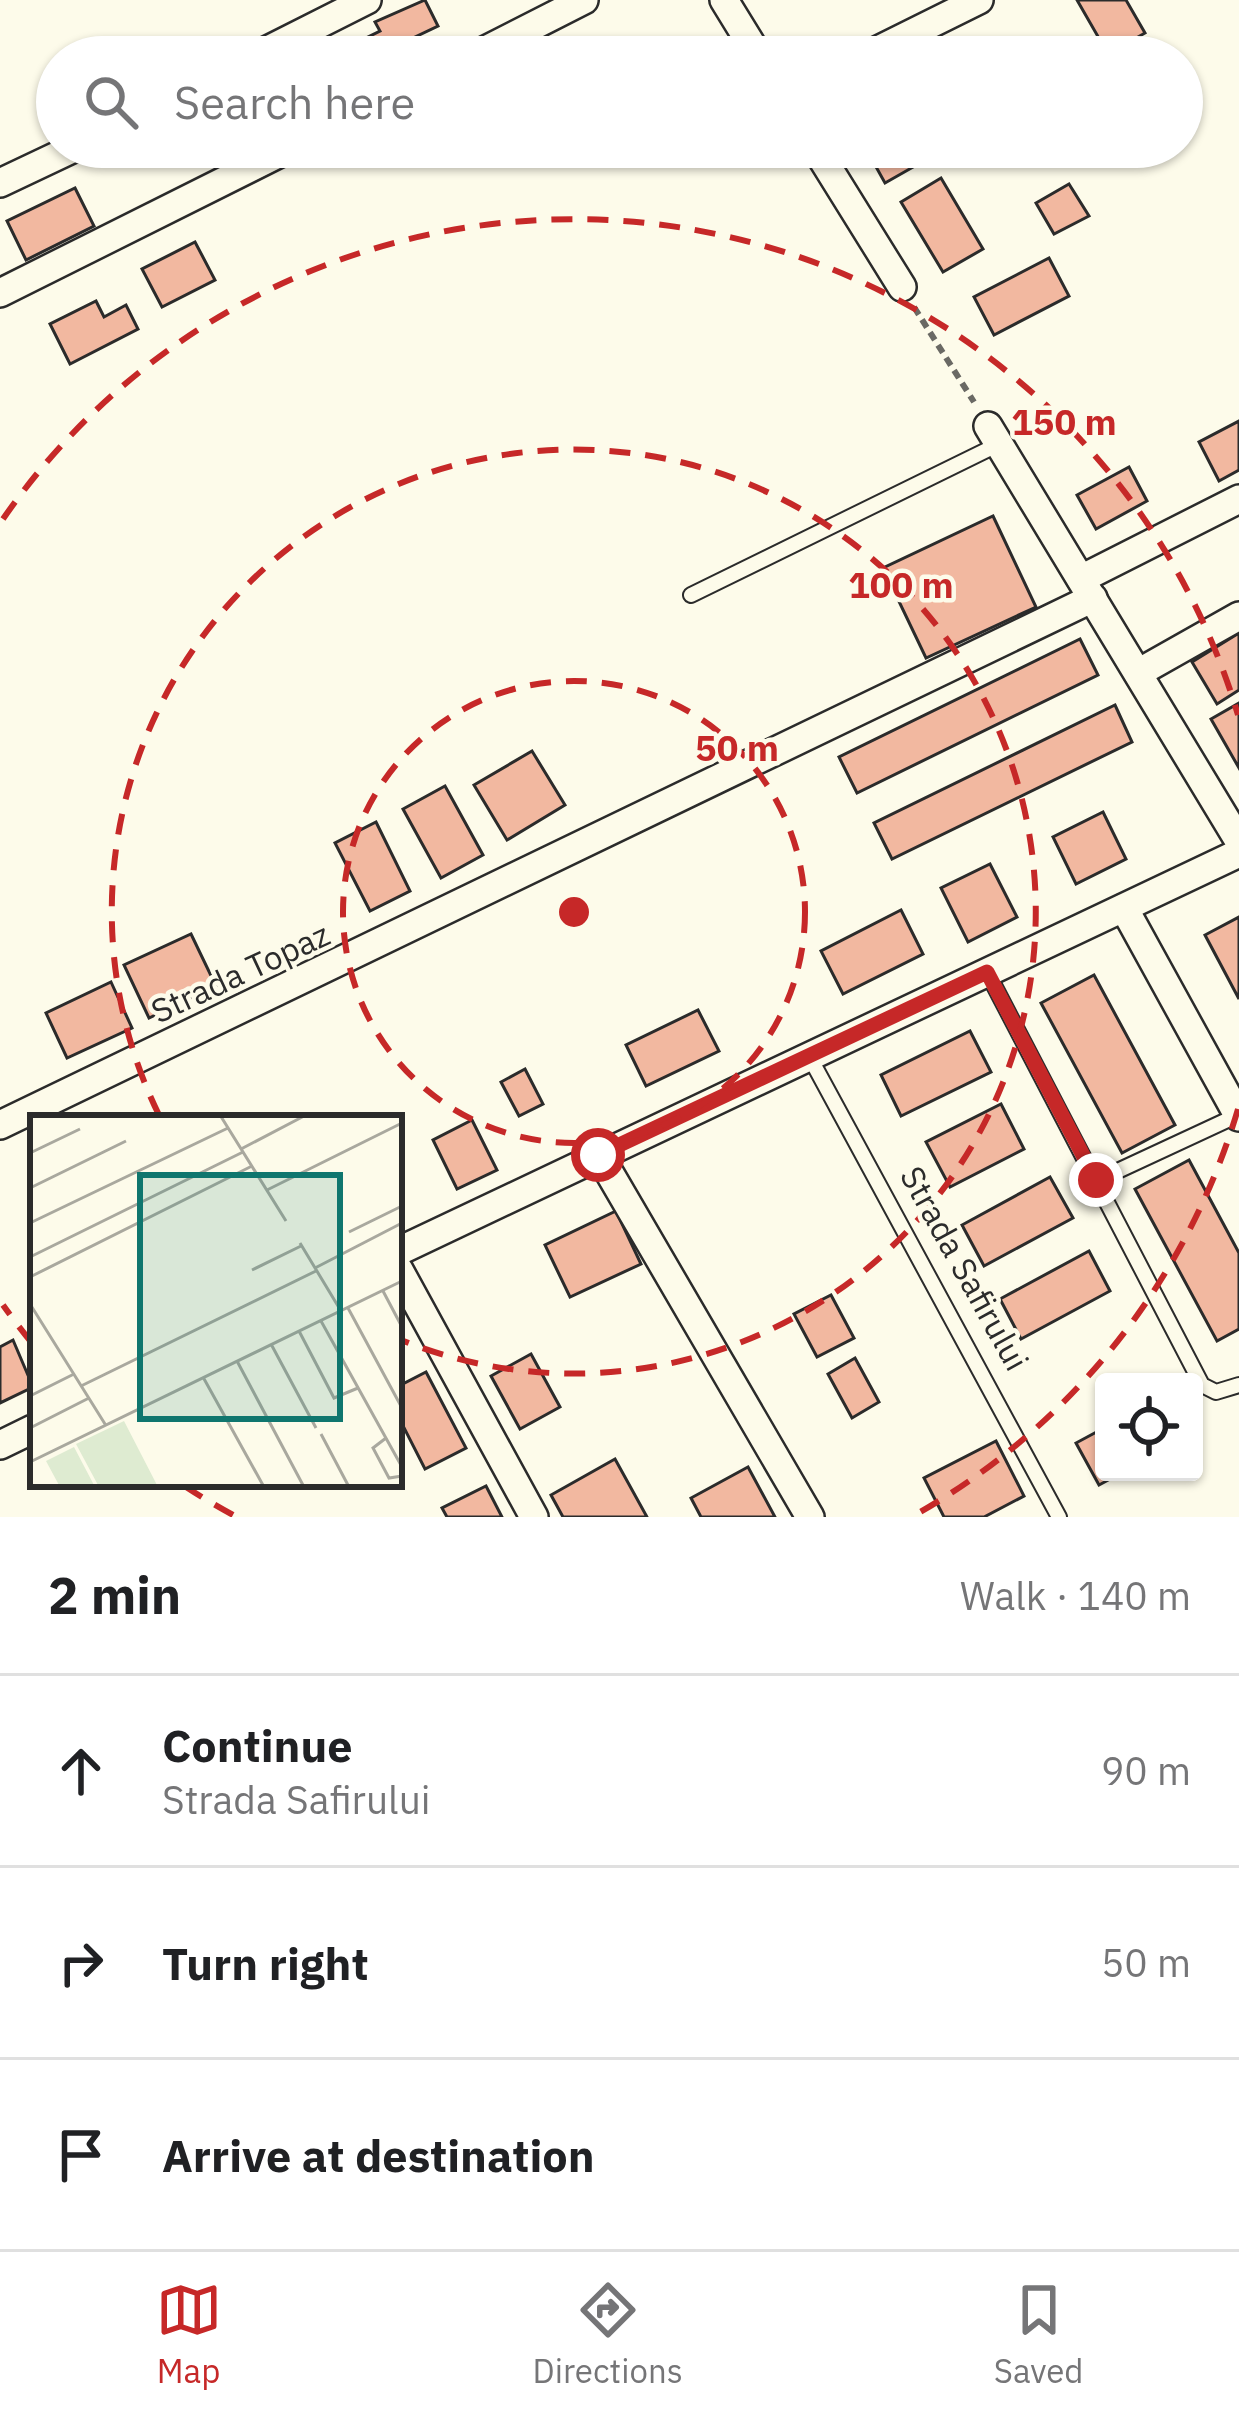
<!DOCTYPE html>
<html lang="en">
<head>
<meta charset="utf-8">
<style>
  body { margin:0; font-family:"IBM Plex Sans",sans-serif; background:#f6f6f6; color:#202124 }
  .controls { position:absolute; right:36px; bottom:36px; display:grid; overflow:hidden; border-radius:12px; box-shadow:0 3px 9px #0004 }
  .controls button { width:108px; height:108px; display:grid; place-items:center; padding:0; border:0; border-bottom:3px solid #e0e0e0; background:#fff; color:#202124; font:60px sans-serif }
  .stop { position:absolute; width:36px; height:36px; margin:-27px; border:9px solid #c62828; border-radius:50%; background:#fff }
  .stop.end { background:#c62828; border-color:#fff; box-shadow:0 3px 12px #0008 }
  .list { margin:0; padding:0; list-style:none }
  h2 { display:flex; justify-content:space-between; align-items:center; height:156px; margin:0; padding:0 48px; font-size:51px }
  h2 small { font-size:39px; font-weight:400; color:#757577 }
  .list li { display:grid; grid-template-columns:78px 1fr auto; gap:36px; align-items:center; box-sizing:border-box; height:192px; padding:0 48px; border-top:3px solid #e0e0e0 }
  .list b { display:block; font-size:45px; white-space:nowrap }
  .list p { margin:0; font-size:39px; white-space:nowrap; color:#757577 }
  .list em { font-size:39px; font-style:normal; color:#757577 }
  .icon { flex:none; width:66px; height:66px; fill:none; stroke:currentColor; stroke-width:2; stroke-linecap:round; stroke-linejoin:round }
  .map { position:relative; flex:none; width:1239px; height:1517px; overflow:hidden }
  .search { position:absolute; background:#fff; box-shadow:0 3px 9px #0004; left:36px; right:36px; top:36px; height:132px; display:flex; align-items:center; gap:30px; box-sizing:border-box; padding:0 42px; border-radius:66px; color:#757577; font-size:45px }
  .sheet { height:732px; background:#fff }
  nav { display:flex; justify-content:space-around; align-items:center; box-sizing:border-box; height:168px; border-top:3px solid #e0e0e0; background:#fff; font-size:33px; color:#757577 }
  nav a { display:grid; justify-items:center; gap:6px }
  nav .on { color:#c62828 }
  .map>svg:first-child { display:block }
  .building { fill:#f2b8a0; stroke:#2b2b2b; stroke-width:3 }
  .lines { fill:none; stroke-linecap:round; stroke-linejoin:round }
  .service-casing { stroke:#2b2b2b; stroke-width:18 }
  .minor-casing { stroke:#2b2b2b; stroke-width:32 }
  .path { stroke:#6a6964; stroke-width:6; stroke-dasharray:9 6; stroke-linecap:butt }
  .service { stroke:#fdfbea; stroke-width:14 }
  .minor { stroke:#fdfbea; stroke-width:27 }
  .route { stroke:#c62828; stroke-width:15 }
  .ring { fill:none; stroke:#c62828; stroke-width:6; stroke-dasharray:21 15 }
  .labels { text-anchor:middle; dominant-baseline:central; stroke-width:9; stroke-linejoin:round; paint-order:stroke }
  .street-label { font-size:33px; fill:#2b2b2b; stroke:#fdfbea }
  .inset-road { fill:none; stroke:#a9a89e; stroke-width:3 }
  .view { fill:#0f766e; fill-opacity:0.15; stroke:#0f766e; stroke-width:6 }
  .inset-edge { fill:none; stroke:#2b2b2b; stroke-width:6 }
  .centre { fill:#c62828; stroke:#fdfbea; stroke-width:6 }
  .ring-label { font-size:36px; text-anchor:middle; font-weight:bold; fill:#c62828; stroke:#fdfbea; stroke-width:9; stroke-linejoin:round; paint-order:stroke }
</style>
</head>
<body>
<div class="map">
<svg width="1239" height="1517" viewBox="0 0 1239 1517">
  <rect width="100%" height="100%" fill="#fdfbea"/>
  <!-- building -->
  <g class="building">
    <path d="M425,0L438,26L373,57L364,39L380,31L375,22Z"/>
    <path d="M1077,0H1126L1145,33L1108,54Z"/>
    <path d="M865,147H923L929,158L885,183Z"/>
    <path d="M941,178L983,249L943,272L901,202Z"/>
    <path d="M1069,184L1089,216L1054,234L1036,203Z"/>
    <path d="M75,188L94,226L26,260L7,221Z"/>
    <path d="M195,242L215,280L162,307L142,269Z"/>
    <path d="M1049,258L1069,296L994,335L974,297Z"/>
    <path d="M96,301L104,317L126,305L138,329L70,364L50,324Z"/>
    <path d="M1239,421V470L1219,481L1199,442Z"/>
    <path d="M1129,467L1147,501L1096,529L1077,495Z"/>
    <path d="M993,516L1036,607L926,658L883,568Z"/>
    <path d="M1239,633V690L1217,704L1192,662Z"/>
    <path d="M1080,639L1098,675L857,793L839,757Z"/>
    <path d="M1239,703V768L1211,719Z"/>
    <path d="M1115,705L1132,742L892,859L874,823Z"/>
    <path d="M532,751L565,805L507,840L474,785Z"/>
    <path d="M445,786L483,855L441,878L403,809Z"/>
    <path d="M1103,812L1126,859L1076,884L1053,837Z"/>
    <path d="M376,822L410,891L370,911L335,843Z"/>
    <path d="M990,864L1017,917L968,942L941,888Z"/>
    <path d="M901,910L923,954L843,994L821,951Z"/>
    <path d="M1239,917V999L1205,935Z"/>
    <path d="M191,934L216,986L149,1018L124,965Z"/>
    <path d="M1094,975L1175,1125L1122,1153L1041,1003Z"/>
    <path d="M111,982L132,1028L67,1058L46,1013Z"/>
    <path d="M698,1010L719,1051L646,1086L626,1045Z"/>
    <path d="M970,1031L991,1072L901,1116L881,1075Z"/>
    <path d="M525,1069L543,1104L519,1116L501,1082Z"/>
    <path d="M1001,1104L1024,1149L950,1187L926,1142Z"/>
    <path d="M472,1120L497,1170L457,1189L433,1140Z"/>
    <path d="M1189,1160L1239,1253V1329L1217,1341L1135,1189Z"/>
    <path d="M1050,1177L1073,1218L984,1266L962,1225Z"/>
    <path d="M616,1211L641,1264L570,1297L545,1245Z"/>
    <path d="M1089,1251L1110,1291L1021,1339L1000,1299Z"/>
    <path d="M831,1295L854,1338L817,1357L794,1314Z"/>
    <path d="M13,1340L33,1387L0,1403V1347Z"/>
    <path d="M531,1354L560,1407L520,1429L491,1376Z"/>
    <path d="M855,1358L879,1402L852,1418L828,1374Z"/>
    <path d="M426,1372L466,1448L425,1469L399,1418V1386Z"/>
    <path d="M1104,1428V1472H1123L1099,1485L1076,1443Z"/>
    <path d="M996,1441L1024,1496L984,1517H944L924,1478Z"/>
    <path d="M615,1459L647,1517H563L551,1495Z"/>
    <path d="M748,1467L775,1517H701L691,1498Z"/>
    <path d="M486,1486L502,1517H447L442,1508Z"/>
  </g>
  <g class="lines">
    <!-- service casing -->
    <g class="service-casing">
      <g id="service">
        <path d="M691,595L999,444"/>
        <path d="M987,972L1202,1385L1216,1392L1239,1385"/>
        <path d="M808,1054L1059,1517"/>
        <path d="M1096,1181L1238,1115"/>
      </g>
    </g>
    <!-- minor casing -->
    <g class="minor-casing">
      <g id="minor">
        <path d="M724,0L759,57"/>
        <path d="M254,57L367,0"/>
        <path d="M472,57L584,0"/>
        <path d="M864,57L979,0"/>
        <path d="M815,147L902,287"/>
        <path d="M0,183L76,147"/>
        <path d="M0,293L292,147"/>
        <path d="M988,426L1239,841"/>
        <path d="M1081,579L1239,499"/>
        <path d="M1138,673L1239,616"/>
        <path d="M1124,908L1239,1117"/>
        <path d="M0,1125L1093,598"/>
        <path d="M599,1155L810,1517"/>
        <path d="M399,1251L1239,853"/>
        <path d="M399,1270L534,1517"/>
        <path d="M0,1445L33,1429"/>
      </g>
    </g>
    <!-- path -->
    <path class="path" d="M914,307L974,402"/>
    <!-- service -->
    <use href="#service" class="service"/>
    <!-- minor -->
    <use href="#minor" class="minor"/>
  </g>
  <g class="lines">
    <!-- route -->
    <path class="route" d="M598,1155L987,972L1096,1180"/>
  </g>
  <!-- distance rings -->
  <g class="ring">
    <circle cx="574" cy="912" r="231"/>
    <path d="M159 1115A462 462 0 1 1 401 1340"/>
    <path d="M1238 1109A693 693 0 0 1 915 1515M233 1515A693 693 0 0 1 186 1487M32 1343A693 693 0 0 1 3 1305M3 519A693 693 0 0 1 1238 715"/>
  </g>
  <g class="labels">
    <!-- street labels -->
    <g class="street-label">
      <text transform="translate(240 972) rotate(-25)">Strada Topaz</text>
      <text transform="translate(965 1268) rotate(61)">Strada Safirului</text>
    </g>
  </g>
  <!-- overview -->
  <g transform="translate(30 1115)">
    <rect width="372" height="372" fill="#fdfbea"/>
    <path d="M94,306L128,372H69L46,329ZM44,332L65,372H30L16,346Z" fill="#deebd1"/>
    <path class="inset-road" d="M190,0L256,106M211,34L276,0M0,38L50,14M0,73L96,26M237,75L372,8M0,108L198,13M319,117L372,91M270,128L311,196M0,142L213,37M285,153L372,108M222,155L271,131M0,162L222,51M353,176L372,212M0,189L75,309M318,193L372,293M291,206L372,352M269,216L304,283L328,273M241,229L286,313M207,246L274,372M173,262L234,372M51,271L286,156M0,281L44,259M0,313L59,283M291,319L319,372M356,323L343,333L359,363L372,361M0,347L372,166"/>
    <path class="view" d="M110,60H310V304H110Z"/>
    <rect width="372" height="372" class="inset-edge"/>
  </g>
  <circle cx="574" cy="912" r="18" class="centre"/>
  <g class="ring-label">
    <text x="1064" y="435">150 m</text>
    <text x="901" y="598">100 m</text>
    <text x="737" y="761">50 m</text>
  </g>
</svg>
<div class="controls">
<button><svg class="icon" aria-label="locate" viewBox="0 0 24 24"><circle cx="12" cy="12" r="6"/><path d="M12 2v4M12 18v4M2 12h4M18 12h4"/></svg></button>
</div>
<div class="stop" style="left:598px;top:1155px"></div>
<div class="stop end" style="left:1096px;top:1180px"></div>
<div class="search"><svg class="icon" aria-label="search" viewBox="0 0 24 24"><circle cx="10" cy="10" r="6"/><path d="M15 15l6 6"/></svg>Search here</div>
</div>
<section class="sheet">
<h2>2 min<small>Walk · 140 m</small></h2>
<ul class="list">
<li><svg class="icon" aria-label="ahead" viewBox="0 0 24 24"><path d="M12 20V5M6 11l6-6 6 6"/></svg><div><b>Continue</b><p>Strada Safirului</p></div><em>90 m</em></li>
<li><svg class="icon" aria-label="right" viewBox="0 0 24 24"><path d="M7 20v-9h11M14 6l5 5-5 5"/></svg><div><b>Turn right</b></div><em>50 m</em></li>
<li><svg class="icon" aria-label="arrive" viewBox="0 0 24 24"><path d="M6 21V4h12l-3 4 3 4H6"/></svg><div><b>Arrive at destination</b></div></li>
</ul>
</section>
<nav>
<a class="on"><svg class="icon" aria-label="map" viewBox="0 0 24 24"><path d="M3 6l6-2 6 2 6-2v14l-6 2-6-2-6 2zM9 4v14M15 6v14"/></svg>Map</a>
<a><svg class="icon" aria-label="directions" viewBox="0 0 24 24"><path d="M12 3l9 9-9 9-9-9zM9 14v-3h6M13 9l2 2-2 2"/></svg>Directions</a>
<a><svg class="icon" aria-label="saved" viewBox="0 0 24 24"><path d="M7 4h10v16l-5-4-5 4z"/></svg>Saved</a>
</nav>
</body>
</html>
